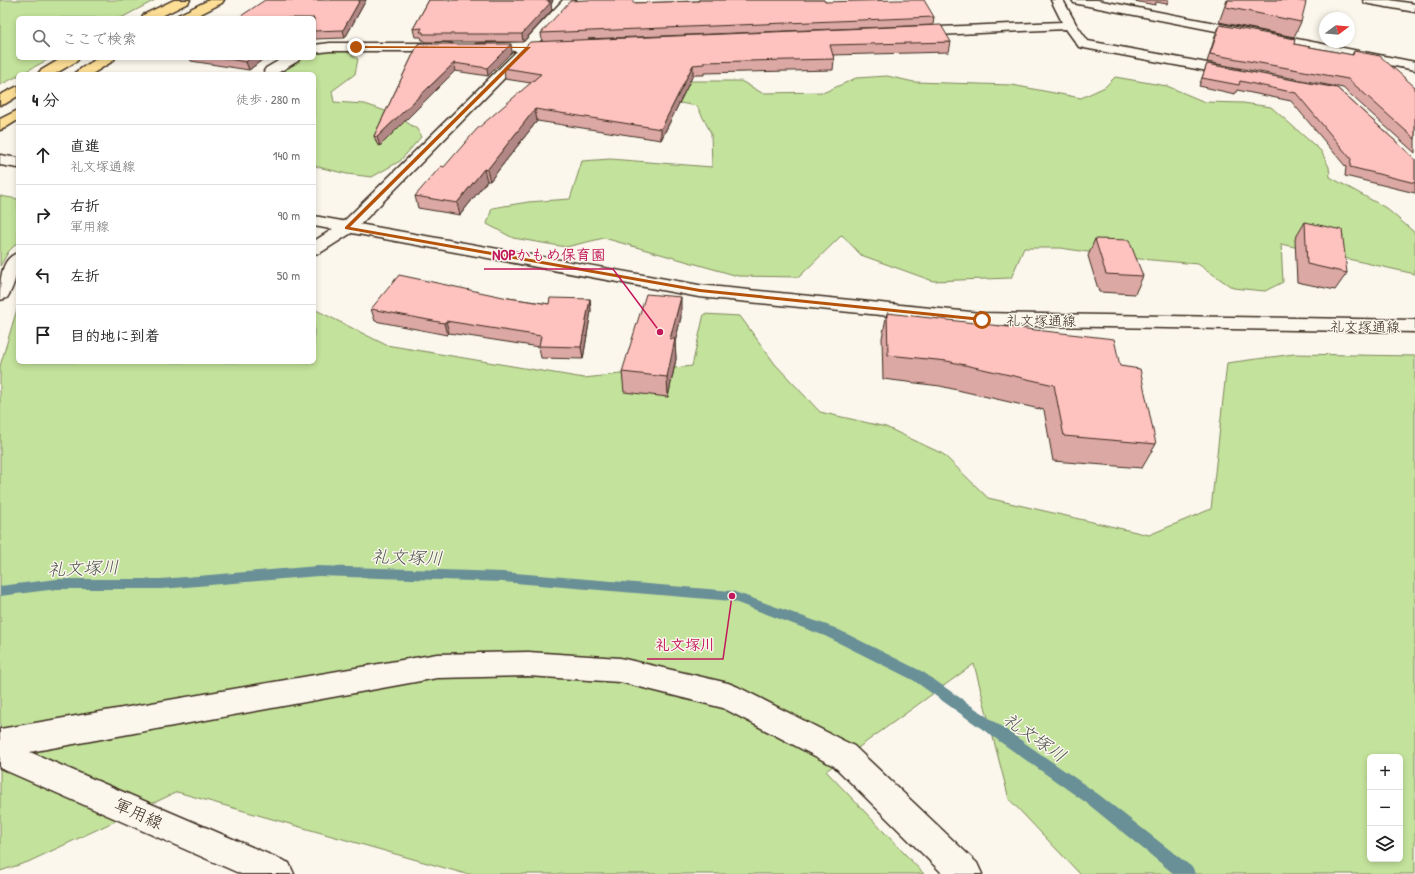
<!DOCTYPE html>
<html lang="ja">
<head>
<meta charset="utf-8">
<style>
  body { margin:0; font-family:"Patrick Hand","Klee One",sans-serif; background:#f2f2f2; color:#222 }
  .controls { position:absolute; right:12px; bottom:12px; display:grid; overflow:hidden; border-radius:6px; box-shadow:0 2px 6px #0003 }
  .controls button { width:36px; height:36px; display:grid; place-items:center; padding:0; border:0; border-bottom:1px solid #e0e0e0; background:#fff; color:#222; font:20px sans-serif }
  .compass { position:absolute; left:1319px; top:12px; width:36px; height:36px; border-radius:50%; background:#fff; box-shadow:0 2px 6px #0003; rotate:74deg }
  .stop { position:absolute; width:12px; height:12px; margin:-9px; border:3px solid #b45309; border-radius:50%; background:#fff }
  .stop.end { background:#b45309; border-color:#fff; box-shadow:0 1px 4px #0008 }
  .list { margin:0; padding:0; list-style:none }
  h2 { display:flex; justify-content:space-between; align-items:center; height:52px; margin:0; padding:0 16px; font-size:17px }
  h2 small { font-size:13px; font-weight:400; color:#767676 }
  .list li { display:grid; grid-template-columns:26px 1fr auto; gap:12px; align-items:center; box-sizing:border-box; height:60px; padding:0 16px; border-top:1px solid #e0e0e0 }
  .list b { display:block; font-size:15px; white-space:nowrap }
  .list p { margin:0; font-size:13px; white-space:nowrap; color:#767676 }
  .list em { font-size:13px; font-style:normal; color:#767676 }
  .icon { flex:none; width:22px; height:22px; fill:none; stroke:currentColor; stroke-width:2; stroke-linecap:round; stroke-linejoin:round }
  .map { position:relative; flex:none; width:1415px; height:874px; overflow:hidden }
  .search { position:absolute; background:#fff; box-shadow:0 2px 6px #0003; left:16px; top:16px; width:300px; height:44px; display:flex; align-items:center; gap:10px; box-sizing:border-box; padding:0 14px; border-radius:6px; color:#767676; font-size:15px }
  .panel { position:absolute; background:#fff; box-shadow:0 2px 6px #0003; left:16px; top:72px; width:300px; height:292px; border-radius:6px }
  .map>svg:first-child { display:block }
  .green { fill:#c3e29b; stroke:#7f865c; fill-rule:evenodd }
  .lines { fill:none; stroke-linecap:round; stroke-linejoin:round }
  .stream { fill:#698f97; fill-rule:evenodd }
  .minor-casing { stroke:#3b2a1e; stroke-width:3 }
  .tertiary-casing { stroke:#3b2a1e; stroke-width:3 }
  .trunk-casing { stroke:#3b2a1e; stroke-width:3 }
  .minor { fill:#fbf7ec; fill-rule:evenodd }
  .tertiary { fill:#fbf7ec; fill-rule:evenodd }
  .trunk { fill:#fcde96; fill-rule:evenodd }
  .wall { fill:#dba8a4; stroke:#3b2a1e }
  .shaded-wall { fill:#b28886; stroke:#3b2a1e }
  .building { fill:#ffc3bf; stroke:#3b2a1e }
  .route { fill:#b45309 }
  .labels { text-anchor:middle; dominant-baseline:central; stroke-width:3; stroke-linejoin:round; paint-order:stroke }
  .street-label { font-size:14px; fill:#3b2a1e; stroke:#fbf7ec }
  .near-street-label { font-size:17px; fill:#3b2a1e; stroke:#fbf7ec }
  .near-water-label { font-size:18px; font-style:italic; fill:#4e5450; stroke:#fbf7ec }
  .leader { fill:none; stroke:#c2185b; stroke-width:1.5 }
  .callout-dot { fill:#c2185b; stroke:#fbf7ec; stroke-width:1.5 }
  .callout-label { font-size:15px; text-anchor:middle; font-weight:bold; fill:#c2185b; stroke:#fbf7ec; stroke-width:3; stroke-linejoin:round; paint-order:stroke }
</style>
</head>
<body>
<div class="map">
<svg width="1415" height="874" viewBox="0 0 1415 874">
  <rect width="100%" height="100%" fill="#fbf7ec"/>
  <filter id="ink" filterUnits="userSpaceOnUse"><feTurbulence type="fractalNoise" baseFrequency=".025" numOctaves="2"/><feDisplacementMap in="SourceGraphic" scale="8" xChannelSelector="R" yChannelSelector="G"/><feConvolveMatrix kernelMatrix="1 2 1 2 8 2 1 2 1" color-interpolation-filters="sRGB"/></filter>
  <g filter="url(#ink)">
    <!-- green -->
    <g class="green">
      <path d="M0,0H155L121,18H18V58H51L21,74H18V76L0,85Z"/>
      <path d="M344,50L358,59L355,74L332,91L334,102L365,104L394,114L417,129L421,137L400,161L372,177L347,174L314,166V74H281L298,59L314,58V52Z"/>
      <path d="M887,76L914,82L1012,85L1081,98L1105,87L1115,77L1167,86L1205,102L1243,103L1271,107L1321,151L1329,167L1330,177L1386,208L1415,233V274L1281,244L1283,282L1265,291L1233,288L1198,264L1129,258L1060,248H1024L1011,278L933,281L861,255L842,235L799,277L738,276L604,238L566,247L513,238L487,224L492,208L528,202L570,199L582,161L610,159L712,167L711,133L697,106L651,98L670,81H741L762,93L825,92L856,78Z"/>
      <path d="M0,196L18,199V242L9,251L0,266Z"/>
      <path d="M18,306V362H314V309L386,345L584,378L692,366L704,314L740,316L775,364L820,412L886,427L943,454L988,498L1149,535L1211,509L1227,363L1294,354L1415,356V874H1080L1009,799L974,664L826,771L924,874H466L177,792L28,862L0,871V366ZM1370,757H1400V859H1370Z"/>
    </g>
    <g class="lines">
      <!-- stream -->
      <path class="stream" d="M318,566L503,572L732,591L835,628L923,672L1098,794L1193,868L1195,874H1174L1088,804L913,680L825,636L732,601L503,582L318,576L161,589H57L0,596V586L57,579H161Z"/>
      <!-- minor casing -->
      <g class="minor-casing">
        <g id="minor">
          <path d="M563,0H576L539,42L560,43L562,46L560,49L532,50L353,232L320,253L314,254V241L341,224L517,51H481L476,50L474,47L476,44L524,42Z"/>
          <path d="M1051,0H1063L1076,24L1088,41L1234,68L1239,69L1241,72L1239,75L1234,76L1084,48L1079,47L1066,29L915,36L910,35L908,32L910,29L915,28L1062,22Z"/>
          <path d="M1072,0H1097L1415,62V70L1078,4L1074,3Z"/>
          <path d="M1363,0H1390L1415,4V12L1369,4L1365,3Z"/>
          <path d="M330,43H447L452,44L454,47L452,50L447,51H330L314,53V45Z"/>
          <path d="M283,58H300L298,61L276,74H266L264,71L266,68Z"/>
          <path d="M18,253C18,269 16,284 7,298L0,300C0,282 0,258 18,253Z"/>
          <path d="M528,652L620,658L728,683L738,687L854,746L977,863L982,874H943L834,766L723,708L620,682L528,676L437,678L30,752L289,863L294,874H241L0,768V729L437,654Z"/>
        </g>
      </g>
      <!-- tertiary casing -->
      <g class="tertiary-casing">
        <g id="tertiary">
          <path d="M0,155L18,158V168L0,165Z"/>
          <path d="M314,216L699,285L981,313L1415,320V332L981,325L699,297L314,226Z"/>
        </g>
      </g>
      <!-- trunk casing -->
      <g class="trunk-casing">
        <g id="trunk">
          <path d="M174,0H190L188,3L158,18H142L143,15Z"/>
          <path d="M209,0H224L222,3L193,18H177L178,15Z"/>
          <path d="M62,58H79L77,61L55,74H38L40,71Z"/>
          <path d="M98,58H115L113,61L92,74H75L77,71Z"/>
          <path d="M18,86V96L5,104L0,105V95Z"/>
          <path d="M18,110V120L5,128L0,130V119Z"/>
        </g>
      </g>
      <!-- minor -->
      <use href="#minor" class="minor"/>
      <!-- tertiary -->
      <use href="#tertiary" class="tertiary"/>
      <!-- trunk -->
      <use href="#trunk" class="trunk"/>
    </g>
    <!-- wall -->
    <g class="wall">
      <path d="M265,0H366L345,38L314,39V18Z"/>
      <path d="M429,0H553L551,5L552,10L523,42H425L424,40H422L421,37H415L413,29Z"/>
      <path d="M698,0H824L825,2L934,17L933,25L588,39L951,42L949,52L833,55L834,59L833,70L704,73V75H693L661,140L537,121L490,181H487L460,215L418,208L415,196L444,167L531,83L505,79L504,68L542,41L541,33L633,3L698,1Z"/>
      <path d="M1129,0H1169L1167,4L1156,2L1155,5Z"/>
      <path d="M1227,0H1293L1301,22L1294,37L1219,22Z"/>
      <path d="M1220,25L1294,44L1352,55L1354,51L1415,87V153L1343,88L1207,62L1216,33Z"/>
      <path d="M418,44L512,52L488,76L455,71L380,146L377,144L374,136Z"/>
      <path d="M190,58H272L267,61L262,60L249,70L191,61Z"/>
      <path d="M1207,64L1337,88L1414,158L1415,159V193L1345,176L1346,167L1291,101L1237,90L1235,94L1199,86Z"/>
      <path d="M1305,222L1347,273L1335,290L1297,282L1295,239Z"/>
      <path d="M1095,239L1143,276L1135,294L1099,292L1088,256Z"/>
      <path d="M508,298L549,304L590,299L591,311L583,359L541,358L539,347L449,333L447,335L375,321L371,309Z"/>
      <path d="M887,313L1120,366L1156,444L1142,468L1053,461L1044,410L940,386L883,379L882,338Z"/>
      <path d="M681,317L675,342L676,359L668,397L624,392L622,372Z"/>
    </g>
    <!-- shaded-wall -->
    <g class="shaded-wall">
      <path d="M360,0H366L345,38L343,30Z"/>
      <path d="M549,0H553L551,5L552,10L523,42L522,34Z"/>
      <path d="M511,44L512,52L488,76L487,68Z"/>
      <path d="M250,58H261L262,60L249,70L246,62Z"/>
      <path d="M266,58H272L267,61Z"/>
      <path d="M454,63L455,71L380,146L377,137Z"/>
      <path d="M693,65V75L661,140V129Z"/>
      <path d="M535,109L537,121L490,181L487,170Z"/>
      <path d="M484,169L487,181L460,215L457,203Z"/>
      <path d="M681,297V317L675,342L676,359L668,397L667,377L670,339Z"/>
      <path d="M590,299L591,311L583,359L581,347Z"/>
      <path d="M446,321L449,333L447,335L444,323Z"/>
    </g>
    <!-- building -->
    <g class="building">
      <path d="M265,0H360L343,30L314,31V18H238Z"/>
      <path d="M429,0H549L548,2H551L522,34H423V32H420L422,28L413,29Z"/>
      <path d="M585,0H633V3L699,1V0H824L825,2L897,0H924L934,17L541,33L570,1Z"/>
      <path d="M1228,0H1293L1306,2L1301,22L1226,7Z"/>
      <path d="M941,25L951,42L830,45L834,59L704,62V64L693,65L661,129L535,109L487,170L484,169L457,203L415,196L441,166L444,167L477,129L541,74L504,68L530,42Z"/>
      <path d="M1220,25L1295,39L1294,44L1353,55L1354,51L1380,56L1415,87V139L1348,79L1210,54Z"/>
      <path d="M418,44H511L487,68L454,63L377,137L374,136Z"/>
      <path d="M223,58H250L246,62Z"/>
      <path d="M1207,64L1337,88L1414,158L1415,159V183L1350,167L1351,159L1296,93L1240,81L1239,85L1202,78Z"/>
      <path d="M1305,222L1342,230L1347,273L1307,264Z"/>
      <path d="M1095,239L1129,240L1143,276L1106,274Z"/>
      <path d="M399,275L508,298L549,304L550,298L590,299L581,347L539,346L541,336L446,321L444,323L371,309Z"/>
      <path d="M646,294L681,297L670,339H675L667,377L622,372Z"/>
      <path d="M887,313L1114,339L1120,366L1140,369L1156,444L1064,436L1054,385L947,361L888,355Z"/>
    </g>
  </g>
  <!-- route -->
  <path class="route" d="M356,46L531,47L350,227L700,289L982,318L984,320L982,321L700,292L345,229V227L525,48H354Z"/>
  <g class="labels">
    <!-- street labels -->
    <g class="street-label">
      <text transform="translate(1041 320) rotate(1)">礼文塚通線</text>
      <text transform="translate(1365 326) rotate(1)">礼文塚通線</text>
    </g>
    <!-- near-street labels -->
    <g class="near-street-label">
      <text transform="translate(139 813) rotate(24)">軍用線</text>
    </g>
    <!-- near-water labels -->
    <g class="near-water-label">
      <text transform="translate(407 557) rotate(2)">礼文塚川</text>
      <text transform="translate(83 568) rotate(-2)">礼文塚川</text>
      <text transform="translate(1035 737) rotate(35)">礼文塚川</text>
    </g>
  </g>
  <!-- callouts -->
  <path class="leader" d="M660 332L613 269H484M732 596L723 659H647"/>
  <g class="callout-dot">
    <circle cx="660" cy="332" r="4"/>
    <circle cx="732" cy="596" r="4"/>
  </g>
  <g class="callout-label">
    <text x="549" y="260">NOPかもめ保育園</text>
    <text x="685" y="650">礼文塚川</text>
  </g>
</svg>
<div class="controls">
<button>+</button>
<button>−</button>
<button><svg class="icon" aria-label="layers" viewBox="0 0 24 24"><path d="M12 4l9 5-9 5-9-5zM3 14l9 5 9-5"/></svg></button>
</div>
<svg class="compass" viewBox="-18 -18 36 36"><path d="M0-13l5 13h-10z" fill="#e53935"/><path d="M0 13l5-13h-10z" fill="#767676"/></svg>
<div class="stop" style="left:982px;top:320px"></div>
<div class="stop end" style="left:356px;top:47px"></div>
<div class="search"><svg class="icon" aria-label="search" viewBox="0 0 24 24"><circle cx="10" cy="10" r="6"/><path d="M15 15l6 6"/></svg>ここで検索</div>
<section class="panel">
<h2>4 分<small>徒歩 · 280 m</small></h2>
<ul class="list">
<li><svg class="icon" aria-label="ahead" viewBox="0 0 24 24"><path d="M12 20V5M6 11l6-6 6 6"/></svg><div><b>直進</b><p>礼文塚通線</p></div><em>140 m</em></li>
<li><svg class="icon" aria-label="right" viewBox="0 0 24 24"><path d="M7 20v-9h11M14 6l5 5-5 5"/></svg><div><b>右折</b><p>軍用線</p></div><em>90 m</em></li>
<li><svg class="icon" aria-label="left" viewBox="0 0 24 24"><path d="M17 20v-9H6M10 6l-5 5 5 5"/></svg><div><b>左折</b></div><em>50 m</em></li>
<li><svg class="icon" aria-label="arrive" viewBox="0 0 24 24"><path d="M6 21V4h12l-3 4 3 4H6"/></svg><div><b>目的地に到着</b></div></li>
</ul>
</section>
</div>
</body>
</html>
